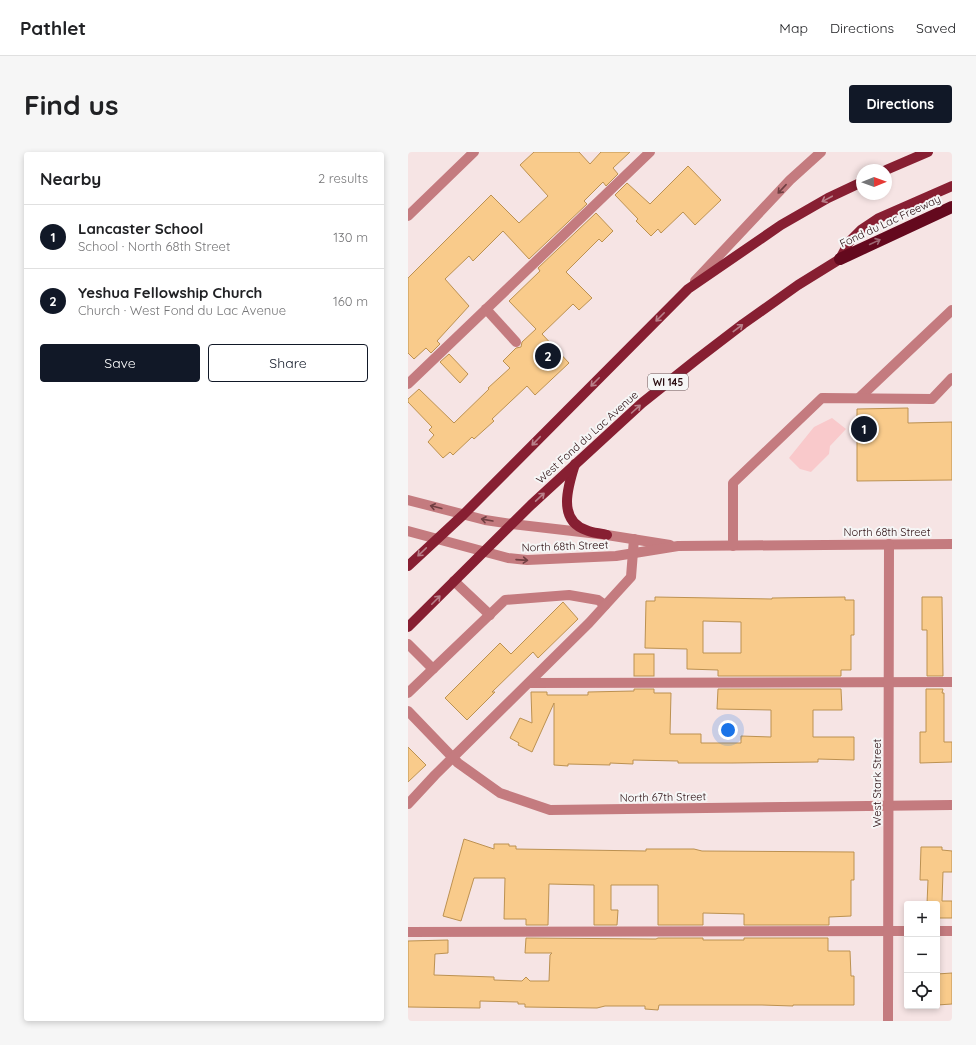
<!DOCTYPE html>
<html lang="en">
<head>
<meta charset="utf-8">
<style>
  body { margin:0; font-family:Quicksand,sans-serif; background:#f6f6f6; color:#202124 }
  .controls { position:absolute; right:12px; bottom:12px; display:grid; overflow:hidden; border-radius:4px; box-shadow:0 2px 6px #0003 }
  .controls button { width:36px; height:36px; display:grid; place-items:center; padding:0; border:0; border-bottom:1px solid #e0e0e0; background:#fff; color:#202124; font:20px sans-serif }
  .compass { position:absolute; left:448px; top:12px; width:36px; height:36px; border-radius:50%; background:#fff; box-shadow:0 2px 6px #0003; rotate:89deg }
  .you { position:absolute; left:320px; top:578px; width:14px; height:14px; margin:-10px; border:3px solid #fff; border-radius:50%; background:#1a73e8; box-shadow:0 0 0 6px #1a73e833 }
  .badge { display:grid; place-items:center; width:26px; height:26px; border-radius:50%; background:#111827; color:#fff; font-size:13px; font-weight:700 }
  .pin { position:absolute; translate:-50% -50%; border:2px solid #fff; box-shadow:0 1px 4px #0006 }
  .list { margin:0; padding:0; list-style:none }
  h2 { display:flex; justify-content:space-between; align-items:center; height:52px; margin:0; padding:0 16px; font-size:17px }
  h2 small { font-size:13px; font-weight:400; color:#757577 }
  .list li { display:grid; grid-template-columns:26px 1fr auto; gap:12px; align-items:center; box-sizing:border-box; height:64px; padding:0 16px; border-top:1px solid #e0e0e0 }
  .list b { display:block; font-size:15px; white-space:nowrap }
  .list p { margin:0; font-size:13px; white-space:nowrap; color:#757577 }
  .list em { font-size:13px; font-style:normal; color:#757577 }
  .actions { display:flex; gap:8px; padding:12px 16px }
  .actions a { flex:1; padding:9px 0; border:1px solid #111827; border-radius:4px; text-align:center; font-size:14px; color:#111827 }
  .actions .main { background:#111827; color:#fff }
  .icon { flex:none; width:22px; height:22px; fill:none; stroke:currentColor; stroke-width:2; stroke-linecap:round; stroke-linejoin:round }
  .map { position:relative; flex:none; width:544px; height:869px; overflow:hidden; border-radius:4px }
  header { display:flex; align-items:center; gap:24px; box-sizing:border-box; height:56px; padding:0 20px; background:#fff; border-bottom:1px solid #e0e0e0 }
  header strong { font-size:19px }
  nav { display:flex; gap:22px; margin-inline-start:auto; font-size:14px }
  .intro { display:flex; align-items:center; justify-content:space-between; box-sizing:border-box; height:96px; padding:0 24px }
  h1 { margin:0; font-size:28px }
  .button { padding:10px 18px; border-radius:4px; background:#111827; color:#fff; font-size:14px; font-weight:700 }
  main { display:flex; gap:24px; padding:0 24px }
  aside { flex:1; background:#fff; border-radius:4px; box-shadow:0 2px 6px #0003 }
  .map>svg:first-child { display:block }
  .green { fill:#f9c9cb }
  .building { fill:#f9cb8b; stroke:#bc9151; fill-rule:evenodd }
  .lines { fill:none; stroke-linecap:round; stroke-linejoin:round }
  .minor { stroke:#c47b7f; stroke-width:10 }
  .major { stroke:#871f32; stroke-width:10 }
  .highway { stroke:#64091e; stroke-width:12 }
  .oneway { stroke:#703f42 }
  .oneway2 { stroke:#b9808a }
  .oneway3 { stroke:#9e6874 }
  .labels { text-anchor:middle; dominant-baseline:central; stroke-width:4; stroke-linejoin:round; paint-order:stroke }
  .shield { fill:#f6f6f6; stroke:#685456; stroke-width:1 }
  .shield-label { font-size:10px; font-weight:bold; fill:#2b0e11 }
  .street-label { font-size:11px; fill:#2b0e11; stroke:#f6f6f6 }
</style>
</head>
<body>
<header>
<strong>Pathlet</strong>
<nav><a>Map</a><a>Directions</a><a>Saved</a></nav>
</header>
<div class="intro"><h1>Find us</h1><a class="button">Directions</a></div>
<main>
<aside>
<h2>Nearby<small>2 results</small></h2>
<ul class="list">
<li><span class="badge">1</span><div><b>Lancaster School</b><p>School · North 68th Street</p></div><em>130 m</em></li>
<li><span class="badge">2</span><div><b>Yeshua Fellowship Church</b><p>Church · West Fond du Lac Avenue</p></div><em>160 m</em></li>
</ul>
<div class="actions"><a class="main">Save</a><a>Share</a></div>
</aside>
<div class="map">
<svg width="544" height="869" viewBox="0 0 544 869">
  <rect width="100%" height="100%" fill="#f6e4e4"/>
  <!-- green -->
  <path class="green" d="M424,266L438,277L422,294L421,302L403,320L392,317L381,306L406,275Z"/>
  <!-- building -->
  <g class="building">
    <path d="M126,0H171L182,12L193,0H222L205,16L210,22L198,34L195,30L176,49L179,52L121,107L95,79L65,109L61,104L37,127L61,154L29,189L32,192L23,201L18,196L6,207L0,201V126L83,43L111,71L140,44L112,13Z"/>
    <path d="M280,14L313,48L287,73L275,60L253,81L250,77L243,84L228,69L230,67L207,43L219,31L242,52Z"/>
    <path d="M188,61L205,79L194,90L191,87L158,120L184,146L171,158L165,152L134,182L161,211L127,243L119,234L84,267L86,269L66,287L64,285L45,303L42,300L35,306L20,290L26,283L21,278L24,275L0,250V247L11,237L46,271L81,237L80,236L102,216L95,209L108,196L113,195L114,190L128,177L101,149L132,119L130,116Z"/>
    <path d="M41,202L60,222L52,231L32,210Z"/>
    <path d="M500,256V271L544,270V328L449,329V257Z"/>
    <path d="M247,445L364,447V446L437,445V448H446V483H443V518H433V524H310V518L279,517V497L237,496L238,449H247ZM295,469L333,470V501H295Z"/>
    <path d="M514,445H534V446L535,524H519V478H514Z"/>
    <path d="M155,450L170,467L130,506L125,500L84,540H87L59,568L37,546L92,491L103,502Z"/>
    <rect x="226" y="502" width="20" height="22"/>
    <path d="M226,537H246V541H263L262,582H293V591H333V584L363,585V558L309,557L310,537H433L434,558H405V585H446V608L410,607V610L324,611H270V609L225,608V612L202,611V613L160,612V614L146,613V551L124,600L110,593L111,591L102,586L112,566L124,571L123,540H139V543H180V540L226,539Z"/>
    <path d="M518,537H535L534,541H536V590H544V610L512,611V580H518Z"/>
    <path d="M0,595L18,613L0,630Z"/>
    <path d="M56,687L86,697V692H101V694H108V697L238,699V697H286L294,699L446,700V728H443V764L421,765V773H336V762L295,761V773H250V733H203V758H210L209,773H186V733L141,732L140,773H118V767H96L97,726H66L53,769L35,764Z"/>
    <path d="M513,695H534V698L544,699V720H535L534,749H544V766H529V752H519L520,728H512Z"/>
    <path d="M118,786L248,787L250,786H295V788H336V786H420V799H442L443,824H446V853H385V854L354,853H251L250,858L237,857V854H197L189,856L117,855V852H110V850L72,849V856L0,855V789L40,788V801L27,802L26,823L86,825V828L114,829L118,825L122,829H141L142,803L144,801H117Z"/>
    <path d="M544,821V852L529,853V822Z"/>
  </g>
  <g class="lines">
    <!-- minor -->
    <g class="minor">
      <path d="M0,64L66,0"/>
      <path d="M287,129L382,28L413,0"/>
      <path d="M78,157L108,190"/>
      <path d="M0,232L242,0"/>
      <path d="M451,246L544,158"/>
      <path d="M0,348L77,368L104,372L199,383L262,393"/>
      <path d="M0,379L100,406L119,408L208,404L270,394L544,392"/>
      <path d="M325,394V331L414,246L524,247L544,226"/>
      <path d="M46,429L82,463"/>
      <path d="M0,492L25,517"/>
      <path d="M121,531L544,530"/>
      <path d="M0,541L97,448L161,443L190,448L197,453"/>
      <path d="M0,559L50,611L92,641L142,658L544,653"/>
      <path d="M0,652L27,623L181,471L223,425L226,387"/>
      <path d="M529,779H544"/>
      <path d="M0,780L499,779"/>
      <path d="M480,869L481,392"/>
    </g>
    <!-- major -->
    <g class="major">
      <path d="M478,18L520,0"/>
      <path d="M167,312C160,334 149,368 178,378C184,381 192,381 199,383"/>
      <path d="M0,414L55,363L280,137L373,73L420,46L454,30"/>
      <path d="M0,475L123,353L234,251L288,208L335,172L390,133L432,107L441,90L453,78L471,66L544,34"/>
    </g>
    <!-- highway -->
    <path class="highway" d="M432,107L544,55"/>
  </g>
  <!-- one-way arrows -->
  <defs><path id="oneway-shaft" d="M-6 0H5M1.5-3L5.5 0L1.5 3" fill="none" stroke-width="1.6" stroke-linecap="round" stroke-linejoin="round"/></defs>
  <g class="oneway">
    <use href="#oneway-shaft" transform="translate(374 37) rotate(133)"/>
    <use href="#oneway-shaft" transform="translate(28 355) rotate(-166)"/>
    <use href="#oneway-shaft" transform="translate(79 368) rotate(-170)"/>
    <use href="#oneway-shaft" transform="translate(114 408) rotate(4)"/>
  </g>
  <g class="oneway2">
    <use href="#oneway-shaft" transform="translate(419 47) rotate(152)"/>
    <use href="#oneway-shaft" transform="translate(252 165) rotate(135)"/>
    <use href="#oneway-shaft" transform="translate(330 176) rotate(-37)"/>
    <use href="#oneway-shaft" transform="translate(187 230) rotate(135)"/>
    <use href="#oneway-shaft" transform="translate(228 257) rotate(-42)"/>
    <use href="#oneway-shaft" transform="translate(128 289) rotate(134)"/>
    <use href="#oneway-shaft" transform="translate(132 345) rotate(-43)"/>
    <use href="#oneway-shaft" transform="translate(14 400) rotate(136)"/>
    <use href="#oneway-shaft" transform="translate(28 448) rotate(-45)"/>
  </g>
  <use class="oneway3" href="#oneway-shaft" transform="translate(467 90) rotate(-25)"/>
  <g class="labels">
    <!-- shield labels -->
    <rect class="shield" x="240" y="222" width="40" height="16" rx="3"/>
    <g class="shield-label">
      <text x="260" y="230">WI 145</text>
    </g>
    <!-- street labels -->
    <g class="street-label">
      <text transform="translate(482 69) rotate(-25)">Fond du Lac Freeway</text>
      <text transform="translate(179 285) rotate(-42)">West Fond du Lac Avenue</text>
      <text x="479" y="380">North 68th Street</text>
      <text transform="translate(157 394) rotate(-2)">North 68th Street</text>
      <text transform="translate(469 631) rotate(-90)">West Stark Street</text>
      <text transform="translate(255 645) rotate(-1)">North 67th Street</text>
    </g>
  </g>
</svg>
<div class="controls">
<button>+</button>
<button>−</button>
<button><svg class="icon" aria-label="locate" viewBox="0 0 24 24"><circle cx="12" cy="12" r="6"/><path d="M12 2v4M12 18v4M2 12h4M18 12h4"/></svg></button>
</div>
<svg class="compass" viewBox="-18 -18 36 36"><path d="M0-13l5 13h-10z" fill="#e53935"/><path d="M0 13l5-13h-10z" fill="#757577"/></svg>
<div class="you"></div>
<div class="pin badge" style="left:456px;top:277px">1</div>
<div class="pin badge" style="left:140px;top:204px">2</div>
</div>
</main>
</body>
</html>
